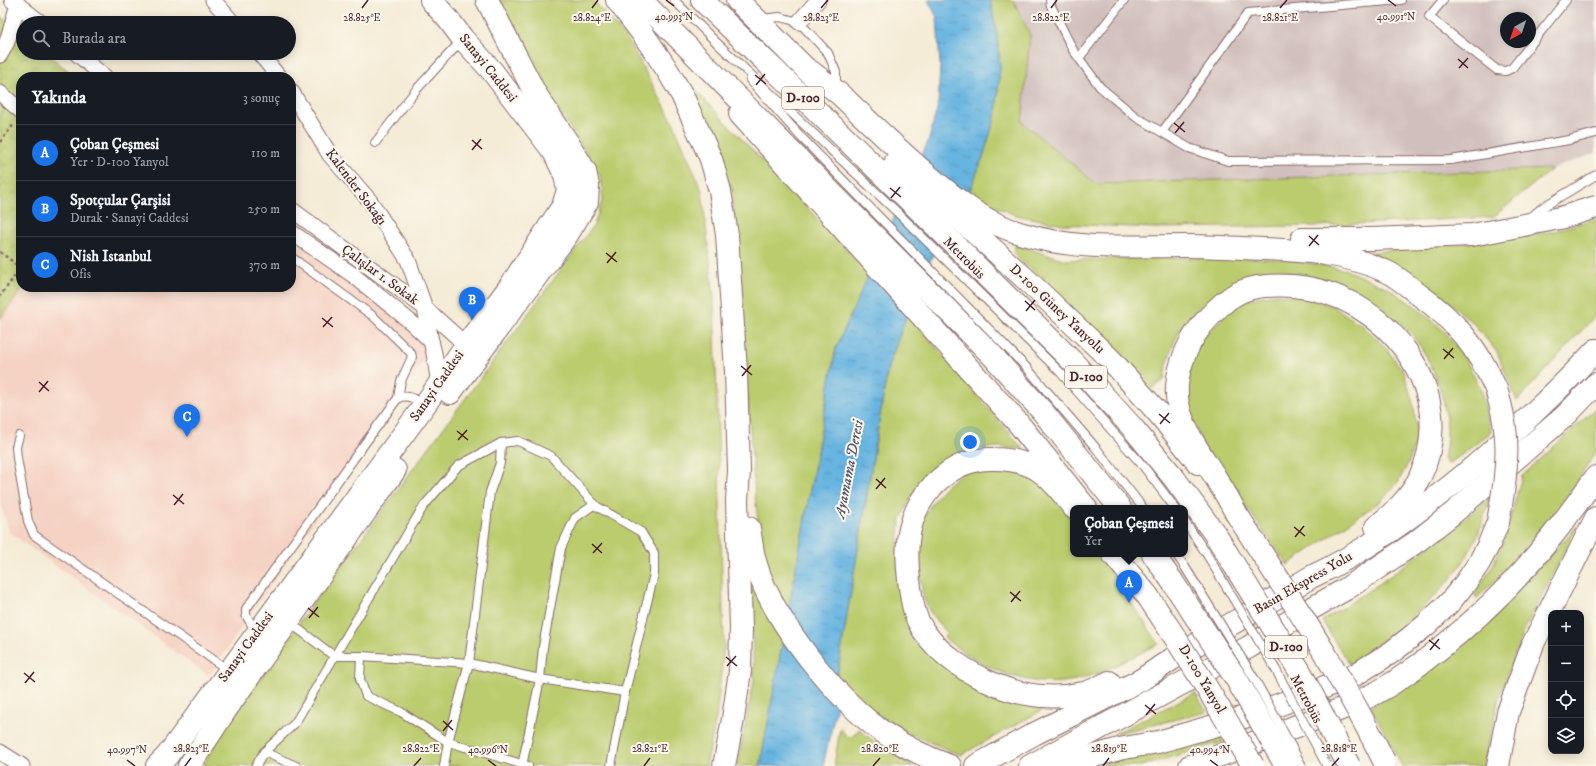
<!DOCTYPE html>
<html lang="tr">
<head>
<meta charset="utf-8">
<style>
  body { margin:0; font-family:"IM FELL DW Pica",serif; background:#242831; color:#f1f3f6 }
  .controls { position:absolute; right:12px; bottom:12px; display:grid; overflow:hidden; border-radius:8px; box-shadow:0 2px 10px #0003 }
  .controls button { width:36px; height:36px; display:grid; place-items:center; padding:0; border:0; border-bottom:1px solid #363941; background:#171b24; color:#f1f3f6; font:20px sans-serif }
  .compass { position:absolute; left:1500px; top:12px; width:36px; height:36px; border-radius:50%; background:#171b24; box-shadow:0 2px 10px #0003; rotate:220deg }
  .you { position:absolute; left:970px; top:442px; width:14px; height:14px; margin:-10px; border:3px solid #fff; border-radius:50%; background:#1a73e8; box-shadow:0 0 0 6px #1a73e833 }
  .badge { display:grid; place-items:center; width:26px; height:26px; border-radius:50%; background:#1a73e8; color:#fff; font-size:13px; font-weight:700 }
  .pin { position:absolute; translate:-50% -33px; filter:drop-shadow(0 1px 2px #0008) }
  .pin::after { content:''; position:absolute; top:21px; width:14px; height:12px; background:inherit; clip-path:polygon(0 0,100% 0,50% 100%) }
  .popup { position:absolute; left:1070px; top:505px; width:118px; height:52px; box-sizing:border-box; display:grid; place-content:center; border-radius:8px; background:#171b24; filter:drop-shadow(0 1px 3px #0005); font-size:13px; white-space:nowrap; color:#9ea1a6 }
  .popup b { font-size:15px; color:#f1f3f6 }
  .popup::after { content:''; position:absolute; left:50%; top:100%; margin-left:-8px; border:8px solid transparent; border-top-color:#171b24 }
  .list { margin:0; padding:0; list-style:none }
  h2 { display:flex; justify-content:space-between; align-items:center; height:52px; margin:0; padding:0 16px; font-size:17px }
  h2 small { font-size:13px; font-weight:400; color:#9ea1a6 }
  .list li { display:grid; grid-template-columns:26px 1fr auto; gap:12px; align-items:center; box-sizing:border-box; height:56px; padding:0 16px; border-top:1px solid #363941 }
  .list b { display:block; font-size:15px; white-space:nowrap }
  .list p { margin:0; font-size:13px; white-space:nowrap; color:#9ea1a6 }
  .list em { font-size:13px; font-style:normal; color:#9ea1a6 }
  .icon { flex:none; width:22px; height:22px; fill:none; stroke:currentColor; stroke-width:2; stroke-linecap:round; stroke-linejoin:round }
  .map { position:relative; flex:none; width:1596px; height:766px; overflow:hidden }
  .search { position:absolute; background:#171b24; box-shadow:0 2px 10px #0003; left:16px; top:16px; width:280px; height:44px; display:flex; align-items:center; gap:10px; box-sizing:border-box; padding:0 14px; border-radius:22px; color:#9ea1a6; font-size:15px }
  .panel { position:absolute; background:#171b24; box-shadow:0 2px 10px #0003; left:16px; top:72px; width:280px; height:220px; border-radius:16px }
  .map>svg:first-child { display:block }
  .built { fill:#f5d2c3 }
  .industrial { fill:#d1bfbd; fill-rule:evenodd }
  .grass { fill:#bbcc6e; stroke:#82764c }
  .park { fill:url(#park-crowns); stroke:#82764c }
  .water { fill:url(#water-ripples); stroke:#586a86 }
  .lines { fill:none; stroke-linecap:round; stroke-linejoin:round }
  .lane-casing { stroke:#866767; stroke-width:10 }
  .street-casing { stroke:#866767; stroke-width:17 }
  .secondary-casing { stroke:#866767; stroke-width:24 }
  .primary-casing { stroke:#866767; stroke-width:24 }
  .highway-casing { stroke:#866767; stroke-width:24 }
  .path { stroke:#866767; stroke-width:2.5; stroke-dasharray:3 3; stroke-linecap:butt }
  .lane { stroke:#fff; stroke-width:8 }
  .street { stroke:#fff; stroke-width:15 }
  .secondary { stroke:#fff; stroke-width:22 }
  .primary { stroke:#fff; stroke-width:22 }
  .highway { stroke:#fff; stroke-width:22 }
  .lane-bridge-casing { stroke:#866767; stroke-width:10; stroke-linecap:butt }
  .primary-bridge-casing { stroke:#866767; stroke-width:24; stroke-linecap:butt }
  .highway-bridge-casing { stroke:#866767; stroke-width:24; stroke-linecap:butt }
  .lane-bridge { stroke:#fff; stroke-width:8 }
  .primary-bridge { stroke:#fff; stroke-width:22 }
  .highway-bridge { stroke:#fff; stroke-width:22 }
  .ticks { fill:none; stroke:#4a1f2b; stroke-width:1.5 }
  .labels { text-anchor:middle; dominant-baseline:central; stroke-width:4; stroke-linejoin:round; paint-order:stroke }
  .shield { fill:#fbf7ec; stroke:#7f6065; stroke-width:1 }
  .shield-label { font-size:13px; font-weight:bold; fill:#4a1f2b }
  .street-label { font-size:14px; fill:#4a1f2b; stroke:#fbf7ec }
  .water-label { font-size:15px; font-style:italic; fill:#54536a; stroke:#fbf7ec }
  .ticks-label { font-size:10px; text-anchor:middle; fill:#4a1f2b; stroke:#fbf7ec; stroke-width:4; stroke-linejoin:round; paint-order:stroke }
</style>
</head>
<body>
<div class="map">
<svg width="1596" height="766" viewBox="0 0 1596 766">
  <defs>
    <pattern id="park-crowns" width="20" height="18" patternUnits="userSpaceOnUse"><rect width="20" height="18" fill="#bbcc6e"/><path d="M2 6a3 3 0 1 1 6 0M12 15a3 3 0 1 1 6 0" fill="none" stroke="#a2af5f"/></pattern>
    <pattern id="water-ripples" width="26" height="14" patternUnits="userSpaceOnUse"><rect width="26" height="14" fill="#66b4e0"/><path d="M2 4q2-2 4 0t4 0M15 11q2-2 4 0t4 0" fill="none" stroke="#5692b6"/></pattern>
  </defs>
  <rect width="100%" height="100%" fill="#fbf7ec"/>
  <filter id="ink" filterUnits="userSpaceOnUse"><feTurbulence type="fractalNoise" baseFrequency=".025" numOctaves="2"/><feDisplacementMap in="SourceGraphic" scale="8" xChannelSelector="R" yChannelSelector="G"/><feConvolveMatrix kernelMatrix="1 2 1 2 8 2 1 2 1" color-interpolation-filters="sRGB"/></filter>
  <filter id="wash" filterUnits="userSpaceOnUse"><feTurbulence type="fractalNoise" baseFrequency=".012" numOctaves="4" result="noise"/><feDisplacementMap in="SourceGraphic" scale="16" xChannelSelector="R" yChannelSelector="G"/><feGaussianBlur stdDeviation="0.9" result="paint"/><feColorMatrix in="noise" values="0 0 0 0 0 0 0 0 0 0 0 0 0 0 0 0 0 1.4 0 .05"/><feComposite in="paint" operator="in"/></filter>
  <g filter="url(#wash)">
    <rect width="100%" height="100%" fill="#f5ecd7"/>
    <!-- built -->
    <path class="built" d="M291,238L435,343L209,676L9,532L0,502V319L24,287H291Z"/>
    <!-- industrial -->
    <path class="industrial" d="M1013,0H1596V153L1552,169L1096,184L1022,122L1030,35ZM1506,18H1530V42H1506Z"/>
    <!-- grass -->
    <g class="grass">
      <path d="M500,0H593L628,40L674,124L702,191L714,298L724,646L716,719L706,766H203L218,738L304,616L594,225L603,199L600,176L580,143L559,112L528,61Z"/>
      <path d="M990,0H1013L1030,35L1022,122L1096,184L1552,169L1493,217L1317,226L1155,228L1062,224L1015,215L981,200L970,190L983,157L996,114L1000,68L997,34Z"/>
      <path d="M683,77L870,274L836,348L788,611L775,587L762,552L755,496L732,191L711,133Z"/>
      <path d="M1596,218V315L1517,401L1497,352L1472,322L1436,291L1393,264L1362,253L1496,240L1555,231Z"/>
      <path d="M1015,245L1066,260L1157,258H1248L1294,260L1346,270L1388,288L1416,307L1443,330L1464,357L1481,389L1491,432L1467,451L1448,464L1444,458C1445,451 1447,444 1447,437C1448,401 1434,364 1413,336C1405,326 1379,309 1367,302C1359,297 1352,292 1344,288C1329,280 1308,275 1291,273C1252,268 1198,297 1179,332C1171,347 1167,363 1164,380L1151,389L1058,295L1014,254Z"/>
      <path d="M1276,294L1302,297L1332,306L1362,325L1384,346L1404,372L1414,407L1417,434L1409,462L1398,482L1381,501L1288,565L1205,450L1189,412L1187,388L1191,362L1201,340L1236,304L1253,298Z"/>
      <path d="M907,313L1023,449L997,447L972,450L956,455L932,473L913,493L900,521L897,566L905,606L1001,697L1046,708L961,755L912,735L874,713L837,676L888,367Z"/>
      <path d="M1596,408V451L1572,490L1535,536L1501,575L1477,598L1474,594L1492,567L1505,537L1522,476Z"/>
      <path d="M1025,469L1060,501L1073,519V554H1098L1159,644C1134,655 1109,671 1083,678C1034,693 982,668 944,638L947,632C924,611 920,592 920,561C920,552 918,542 920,533C923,509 945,482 967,471C972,468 1015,469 1025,469Z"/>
      <path d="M1491,497C1486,509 1483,522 1478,534C1454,592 1397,629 1350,665L1322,621L1382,582L1443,536Z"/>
      <path d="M1578,525L1524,631L1499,697L1484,766H1402L1371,707L1424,673L1480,631Z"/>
      <path d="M751,586L783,640L760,766H737L754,681Z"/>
      <path d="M1195,693L1207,712L1114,734Z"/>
      <path d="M840,728L846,736L852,737L859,729L874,742L913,766H834Z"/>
      <path d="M1219,734L1223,742L1141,766H1095Z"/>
    </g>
    <!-- park -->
    <path class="park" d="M1,17L23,34V53H46L76,77H21V287H24L0,319V20Z"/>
    <!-- water -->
    <path class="water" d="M928,0H990L997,34L1000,68L996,114L983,157L970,190L957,201L911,304L888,367L837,676L836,709L823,766H760L836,348L929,139L938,105L940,66L937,17Z"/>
  </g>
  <g filter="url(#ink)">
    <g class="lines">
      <!-- lane casing -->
      <g class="lane-casing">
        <g id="lane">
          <path d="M674,0L717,43L897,212L1061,373L1144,467L1175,508"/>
          <path d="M1050,0L1051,6L1073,50L1100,87L1136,117L1189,148L1228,161L1451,160L1569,140L1596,133"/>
          <path d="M1443,0L1429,17L1497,70L1506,71L1512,68L1566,0"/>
          <path d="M760,19L780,17L799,22L828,53L836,72V87"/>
          <path d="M1079,58L1124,0"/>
          <path d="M750,80L802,138L1027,368L1096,448L1143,508"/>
          <path d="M1162,132L1248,13L1401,0"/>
          <path d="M375,143L416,90L462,40"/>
          <path d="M1531,217L1543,207L1596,175"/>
          <path d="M291,257L373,316L411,353L412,357L401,381L398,398"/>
          <path d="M19,436L16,447L17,458L28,521L34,535L228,670"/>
          <path d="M501,443L500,463L490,492L469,663L448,742L528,766"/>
          <path d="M1185,522L1206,553"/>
          <path d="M1176,554L1185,567"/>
          <path d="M289,622L334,656H361L469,663L540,679L625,692"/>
          <path d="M256,632L246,615V609L365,443L398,398C409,394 415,399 423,406"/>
          <path d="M361,656L360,679L366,696L401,712L448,742L444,766"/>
          <path d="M264,752L296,766"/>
          <path d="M256,766L264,752L295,723L423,507L458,466L501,443L518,441L551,456L596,506L641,532L654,553V574L625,692L611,766"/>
          <path d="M522,766L540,679L543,647L561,548L575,518L595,504"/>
        </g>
      </g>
      <!-- street casing -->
      <g class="street-casing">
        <g id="street">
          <path d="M12,0L41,23"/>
          <path d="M213,0L233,23"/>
          <path d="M799,22L818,0"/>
          <path d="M76,53L105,77"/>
          <path d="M259,53L279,77"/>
          <path d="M0,55L7,42L18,4"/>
          <path d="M291,91L330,155L370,201L408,260L425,308L431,341"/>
          <path d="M0,93L21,111"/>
          <path d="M291,209L425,308L466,345"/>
          <path d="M291,232L353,275L412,323L431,341L434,353L439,384"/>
          <path d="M0,752L22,766"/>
        </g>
      </g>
      <!-- secondary casing -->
      <g class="secondary-casing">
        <g id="secondary">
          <path d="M450,393L567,235L587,202L588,186L585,171L568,143L535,93L487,0"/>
          <path d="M157,766L167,756L424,406L466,345L511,285L555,218L563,206L568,190L565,175L554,152L492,71L463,39L448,19L431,0"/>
          <path d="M189,766L229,705L395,470"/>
        </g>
      </g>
      <!-- primary casing -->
      <g class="primary-casing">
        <g id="primary">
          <path d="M737,0L822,85"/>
          <path d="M740,114L1018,423L1086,508"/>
          <path d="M896,161L1031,284L1111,360L1160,415L1198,463"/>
        </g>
      </g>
      <!-- highway casing -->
      <g class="highway-casing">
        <g id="highway">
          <path d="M617,0L643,34L666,68L682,95L711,159L720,191L727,235L736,371L739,471L737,500L741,627L740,671L733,719L724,766"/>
          <path d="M641,0L991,354L1043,412L1120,508"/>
          <path d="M702,0L943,233L1071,360L1132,427L1174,478L1215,534"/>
          <path d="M810,71C822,80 834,89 845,99C873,126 901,153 931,178C959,202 987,224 1023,234C1077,251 1131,246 1187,246C1212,246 1238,248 1263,249C1306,251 1346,253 1385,271C1397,276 1408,286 1418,294C1455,320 1478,348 1496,389"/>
          <path d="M1302,239H1372L1472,235L1560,218L1596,207"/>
          <path d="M1074,508C1063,494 1052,479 1037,469C1023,461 1008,459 993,459C953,458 919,490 910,529C906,546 907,563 909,580C911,594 912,608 918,621C931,648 961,669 987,681C1018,696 1051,700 1084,693C1093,691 1101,686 1109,682"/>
          <path d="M1236,513C1231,504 1226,494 1220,485C1205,459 1184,434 1178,404C1173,378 1185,346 1202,325C1212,313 1223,301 1238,293C1255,285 1274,285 1293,286C1384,293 1463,390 1419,479C1410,499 1393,513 1376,527"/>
          <path d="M749,528C751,539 752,550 755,561C771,619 837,701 887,735C907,748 928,758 950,766"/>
          <path d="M1113,554L1147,595"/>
          <path d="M1153,554L1172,581"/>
          <path d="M976,766L1034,734L1141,680L1172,659L1311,577C1367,551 1416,514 1464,475C1510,436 1554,395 1596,350"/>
          <path d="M1030,766L1249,647L1298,616L1346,589L1379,567L1416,542L1452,514L1566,415L1596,384"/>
          <path d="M1059,766L1119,749L1158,742L1255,714L1353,676L1392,652L1426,625L1450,602L1466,582L1479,563L1489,544L1498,522"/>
          <path d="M1190,766C1226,754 1261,740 1297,726C1331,713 1366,701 1396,681C1454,642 1510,590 1553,535C1568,516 1582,496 1596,477"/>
          <path d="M1498,766L1508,712L1533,644L1596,518"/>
        </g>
      </g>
      <!-- path -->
      <g class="path">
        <path d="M0,142L14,124"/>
        <path d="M0,252L21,268L0,296"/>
      </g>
      <!-- lane -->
      <use href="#lane" class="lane"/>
      <!-- street -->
      <use href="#street" class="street"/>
      <!-- secondary -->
      <use href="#secondary" class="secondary"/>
      <!-- primary -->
      <use href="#primary" class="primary"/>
      <!-- highway -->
      <use href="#highway" class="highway"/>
      <!-- lane-bridge casing -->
      <g class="lane-bridge-casing">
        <g id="lane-bridge">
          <path d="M1206,553L1276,670L1327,766"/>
          <path d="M1185,567L1254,678L1302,766"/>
        </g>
      </g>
      <!-- primary-bridge casing -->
      <g class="primary-bridge-casing">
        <g id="primary-bridge">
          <path d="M1236,513C1288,594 1342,675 1384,761"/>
          <path d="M1147,595C1185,651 1220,708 1253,766"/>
        </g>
      </g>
      <!-- highway-bridge casing -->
      <g class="highway-bridge-casing">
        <g id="highway-bridge">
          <path d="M1496,389C1501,405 1505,421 1506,438C1508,466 1503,494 1498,522"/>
          <path d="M1215,534L1301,673L1349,766"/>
          <path d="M1172,581L1237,680L1286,766"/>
        </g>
      </g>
      <!-- lane-bridge -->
      <use href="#lane-bridge" class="lane-bridge"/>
      <!-- primary-bridge -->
      <use href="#primary-bridge" class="primary-bridge"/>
      <!-- highway-bridge -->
      <use href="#highway-bridge" class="highway-bridge"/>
    </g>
  </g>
  <!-- ticks -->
  <path class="ticks" d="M666,0L674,6M1388,0L1396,6M362,8L368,0M592,8L598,0M821,8L828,0M1051,8L1057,0M1280,8L1287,0M1458,59L1468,68M1459,68L1468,58M755,75L766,84M756,85L765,74M1174,123L1185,132M1175,133L1184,122M472,140L482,149M472,150L481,139M890,188L901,197M891,198L900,187M1309,236L1319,245M1309,246L1318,235M606,253L617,262M607,263L616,252M1025,301L1035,310M1026,311L1035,300M322,318L333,327M323,327L332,317M1443,349L1454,358M1444,359L1453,348M741,366L752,375M742,376L751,365M39,382L49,391M39,392L48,381M1159,414L1170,423M1160,424L1169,413M457,431L468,440M458,440L467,430M876,479L886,488M876,489L885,478M173,495L184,504M174,505L183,494M1294,527L1305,536M1295,537L1304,526M592,544L602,553M593,553L602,543M1010,592L1021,601M1011,602L1020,591M308,608L319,617M309,618L318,607M1429,640L1440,649M1430,650L1439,639M726,657L737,666M727,666L736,656M24,673L35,682M25,683L34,672M1145,705L1156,714M1146,715L1155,704M443,721L453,730M443,731L452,720M127,760L135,766M488,760L496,766M1210,760L1218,766M185,766L191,758M414,766L421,758M644,766L650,758M873,766L880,758M1103,766L1109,758M1332,766L1339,758"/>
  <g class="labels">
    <!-- shield labels -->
    <g class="shield">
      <rect x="782" y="87" width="42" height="22" rx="3"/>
      <rect x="1065" y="366" width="42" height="22" rx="3"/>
      <rect x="1265" y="636" width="42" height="22" rx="3"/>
    </g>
    <g class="shield-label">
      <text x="803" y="98">D-100</text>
      <text x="1086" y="377">D-100</text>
      <text x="1286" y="647">D-100</text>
    </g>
    <!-- street labels -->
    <g class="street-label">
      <text transform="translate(488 68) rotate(51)">Sanayi Caddesi</text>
      <text transform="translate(356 187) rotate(53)">Kalender Sokağı</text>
      <text transform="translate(964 258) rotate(45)">Metrobüs</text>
      <text transform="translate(380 275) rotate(36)">Çalışlar 1. Sokak</text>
      <text transform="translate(1057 309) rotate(43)">D-100 Güney Yanyolu</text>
      <text transform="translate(437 386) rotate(-55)">Sanayi Caddesi</text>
      <text transform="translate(1303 583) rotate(-30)">Basın Ekspress Yolu</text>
      <text transform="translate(246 647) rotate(-54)">Sanayi Caddesi</text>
      <text transform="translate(1202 679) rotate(59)">D-100 Yanyol</text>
      <text transform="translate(1306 699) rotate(62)">Metrobüs</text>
    </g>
    <!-- water labels -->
    <g class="water-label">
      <text transform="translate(849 469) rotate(-79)">Ayamama Deresi</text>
    </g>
  </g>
  <g class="ticks-label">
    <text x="674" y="20">40.993°N</text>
    <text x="1396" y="20">40.991°N</text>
    <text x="362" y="21">28.825°E</text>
    <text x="592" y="21">28.824°E</text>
    <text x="821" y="21">28.823°E</text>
    <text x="1051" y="21">28.822°E</text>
    <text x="1280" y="21">28.821°E</text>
    <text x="191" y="752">28.823°E</text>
    <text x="421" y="752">28.822°E</text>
    <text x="650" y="752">28.821°E</text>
    <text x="880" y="752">28.820°E</text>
    <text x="1109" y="752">28.819°E</text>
    <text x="1339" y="752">28.818°E</text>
    <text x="127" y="753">40.997°N</text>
    <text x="488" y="753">40.996°N</text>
    <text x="1210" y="753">40.994°N</text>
  </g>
</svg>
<div class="controls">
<button>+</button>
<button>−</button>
<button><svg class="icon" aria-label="locate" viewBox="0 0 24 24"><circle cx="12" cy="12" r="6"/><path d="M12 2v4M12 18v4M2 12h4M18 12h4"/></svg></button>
<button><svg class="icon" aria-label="layers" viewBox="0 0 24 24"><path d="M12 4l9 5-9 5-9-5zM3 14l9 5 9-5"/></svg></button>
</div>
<svg class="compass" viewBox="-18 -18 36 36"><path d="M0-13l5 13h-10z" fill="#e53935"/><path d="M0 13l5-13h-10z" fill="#9ea1a6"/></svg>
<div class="you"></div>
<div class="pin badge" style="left:1129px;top:603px">A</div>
<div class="popup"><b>Çoban Çeşmesi</b>Yer</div>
<div class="pin badge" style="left:472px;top:320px">B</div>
<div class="pin badge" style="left:187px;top:437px">C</div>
<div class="search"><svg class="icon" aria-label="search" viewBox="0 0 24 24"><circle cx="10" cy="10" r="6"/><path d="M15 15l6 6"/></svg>Burada ara</div>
<section class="panel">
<h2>Yakında<small>3 sonuç</small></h2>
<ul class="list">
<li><span class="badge">A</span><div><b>Çoban Çeşmesi</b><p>Yer · D-100 Yanyol</p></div><em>110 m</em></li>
<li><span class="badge">B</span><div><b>Spotçular Çarşisi</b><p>Durak · Sanayi Caddesi</p></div><em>250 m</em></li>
<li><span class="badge">C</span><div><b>Nish Istanbul</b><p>Ofis</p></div><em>370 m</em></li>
</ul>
</section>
</div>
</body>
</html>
